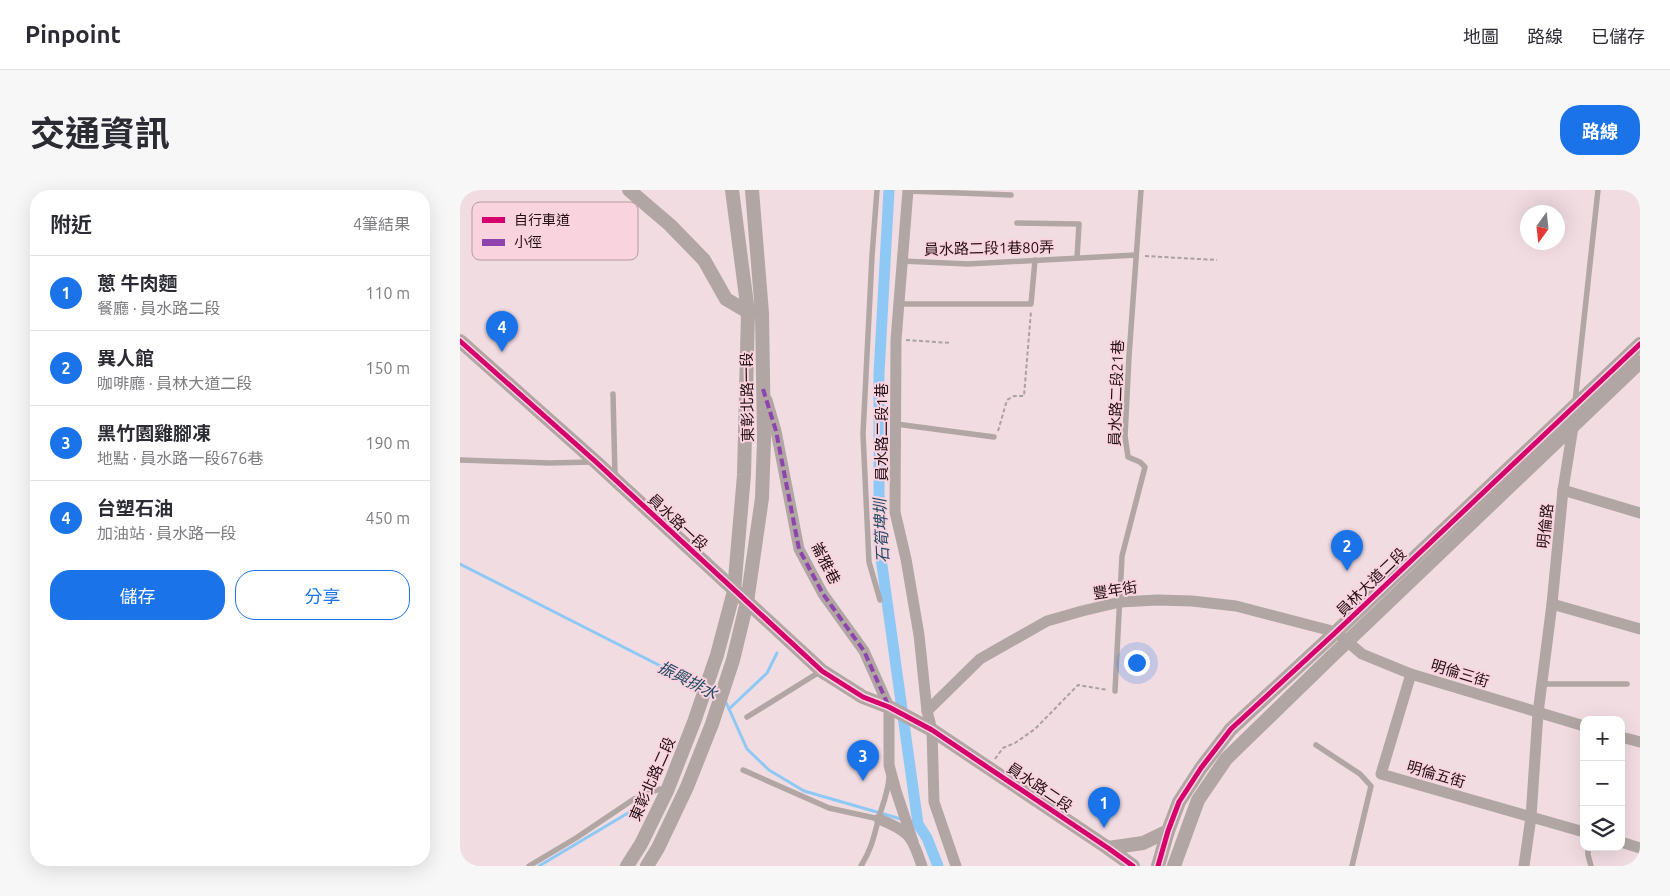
<!DOCTYPE html>
<html lang="zh-TW">
<head>
<meta charset="utf-8">
<style>
  body { margin:0; font-family:Ubuntu,"Noto Sans TC",sans-serif; background:#f7f7f7; color:#2b2b33 }
  .controls { position:absolute; right:15px; bottom:15px; display:grid; overflow:hidden; border-radius:10px; box-shadow:0 5px 20px #0002 }
  .controls button { width:45px; height:45px; display:grid; place-items:center; padding:0; border:0; border-bottom:1px solid #e1e1e2; background:#fff; color:#2b2b33; font:25px sans-serif }
  .compass { position:absolute; left:1060px; top:15px; width:45px; height:45px; border-radius:50%; background:#fff; box-shadow:0 5px 20px #0002; rotate:195deg }
  .you { position:absolute; left:676px; top:472px; width:18px; height:18px; margin:-12px; border:4px solid #fff; border-radius:50%; background:#1a73e8; box-shadow:0 0 0 8px #1a73e833 }
  .badge { display:grid; place-items:center; width:32px; height:32px; border-radius:50%; background:#1a73e8; color:#fff; font-size:16px; font-weight:700 }
  .pin { position:absolute; translate:-50% -41px; filter:drop-shadow(0 1px 2px #0008) }
  .pin::after { content:''; position:absolute; top:26px; width:18px; height:15px; background:inherit; clip-path:polygon(0 0,100% 0,50% 100%) }
  .list { margin:0; padding:0; list-style:none }
  h2 { display:flex; justify-content:space-between; align-items:center; height:65px; margin:0; padding:0 20px; font-size:21px }
  h2 small { font-size:16px; font-weight:400; color:#7c7c81 }
  .list li { display:grid; grid-template-columns:32px 1fr auto; gap:15px; align-items:center; box-sizing:border-box; height:75px; padding:0 20px; border-top:1px solid #e1e1e2 }
  .list b { display:block; font-size:19px; white-space:nowrap }
  .list p { margin:0; font-size:16px; white-space:nowrap; color:#7c7c81 }
  .list em { font-size:16px; font-style:normal; color:#7c7c81 }
  .actions { display:flex; gap:10px; padding:15px 20px }
  .actions a { flex:1; padding:11px 0; border:1px solid #1a73e8; border-radius:20px; text-align:center; font-size:18px; color:#1a73e8 }
  .actions .main { background:#1a73e8; color:#fff }
  .icon { flex:none; width:28px; height:28px; fill:none; stroke:currentColor; stroke-width:2; stroke-linecap:round; stroke-linejoin:round }
  .map { position:relative; flex:none; width:1180px; height:676px; overflow:hidden; border-radius:20px }
  header { display:flex; align-items:center; gap:30px; box-sizing:border-box; height:70px; padding:0 25px; background:#fff; border-bottom:1px solid #e1e1e2 }
  header strong { font-size:24px }
  nav { display:flex; gap:28px; margin-inline-start:auto; font-size:18px }
  .intro { display:flex; align-items:center; justify-content:space-between; box-sizing:border-box; height:120px; padding:0 30px }
  h1 { margin:0; font-size:35px }
  .button { padding:12px 22px; border-radius:20px; background:#1a73e8; color:#fff; font-size:18px; font-weight:700 }
  main { display:flex; gap:30px; padding:0 30px }
  aside { flex:1; background:#fff; border-radius:20px; box-shadow:0 5px 20px #0002 }
  .map>svg:first-child { display:block }
  .lines { fill:none; stroke-linecap:round; stroke-linejoin:round }
  .stream { stroke:#8ec9f6; stroke-width:3 }
  .canal { stroke:#8ec9f6; stroke-width:11 }
  .path { stroke:#aba0a1; stroke-width:2; stroke-dasharray:4 2.5; stroke-linecap:butt }
  .service { stroke:#b1a6a4; stroke-width:5.5 }
  .minor { stroke:#b1a6a4; stroke-width:11 }
  .tertiary { stroke:#b1a6a4; stroke-width:14 }
  .quiet { stroke:#8e44ad; stroke-width:4; stroke-dasharray:8 4; stroke-linecap:butt }
  .cycleway-casing { stroke:#f9d4df; stroke-width:8 }
  .cycleway { stroke:#d6006c; stroke-width:5 }
  .labels { text-anchor:middle; dominant-baseline:central; stroke-width:4; stroke-linejoin:round; paint-order:stroke }
  .street-label { font-size:15px; fill:#220e15; stroke:#f9d4df }
  .water-label { font-size:16px; font-style:italic; fill:#234b64; stroke:#f9d4df }
  .key { fill:#f9d4df; stroke:#b899a2; stroke-width:1 }
  .key-label { font-size:14px; fill:#220e15 }
</style>
</head>
<body>
<header>
<strong>Pinpoint</strong>
<nav><a>地圖</a><a>路線</a><a>已儲存</a></nav>
</header>
<div class="intro"><h1>交通資訊</h1><a class="button">路線</a></div>
<main>
<aside>
<h2>附近<small>4筆結果</small></h2>
<ul class="list">
<li><span class="badge">1</span><div><b>蔥 牛肉麵</b><p>餐廳 · 員水路二段</p></div><em>110 m</em></li>
<li><span class="badge">2</span><div><b>異人館</b><p>咖啡廳 · 員林大道二段</p></div><em>150 m</em></li>
<li><span class="badge">3</span><div><b>黑竹園雞腳凍</b><p>地點 · 員水路一段676巷</p></div><em>190 m</em></li>
<li><span class="badge">4</span><div><b>台塑石油</b><p>加油站 · 員水路一段</p></div><em>450 m</em></li>
</ul>
<div class="actions"><a class="main">儲存</a><a>分享</a></div>
</aside>
<div class="map">
<svg width="1180" height="676" viewBox="0 0 1180 676">
  <rect width="100%" height="100%" fill="#f1dce2"/>
  <g class="lines">
    <!-- stream -->
    <g class="stream">
      <path d="M0,374L242,497"/>
      <path d="M265,510L287,559L309,580L344,601L441,629"/>
      <path d="M269,519L307,483L317,463"/>
      <path d="M450,631L458,634"/>
      <path d="M79,676L168,623"/>
    </g>
    <!-- canal -->
    <path class="canal" d="M429,0L419,184V354L458,634L467,648L478,676"/>
    <!-- path -->
    <g class="path">
      <path d="M685,66L757,70"/>
      <path d="M446,150L491,153"/>
      <path d="M538,241L547,210L554,206H564L571,121"/>
      <path d="M535,569L543,558L555,553L575,539L618,495L648,500"/>
    </g>
    <!-- service -->
    <g class="service">
      <path d="M417,0L412,66L403,244L409,372L420,410"/>
      <path d="M448,1L551,5"/>
      <path d="M557,33L619,34L617,68"/>
      <path d="M442,71L508,74L676,65"/>
      <path d="M439,114H571L575,70"/>
      <path d="M153,204L155,286"/>
      <path d="M1115,212L1138,0"/>
      <path d="M436,234L534,247"/>
      <path d="M0,270L89,273L131,272"/>
      <path d="M1082,494H1167"/>
      <path d="M655,501L662,366L685,277L680,272L668,267L665,246L669,166L681,0"/>
      <path d="M287,527L361,481"/>
      <path d="M856,555L900,584L911,596L892,676"/>
      <path d="M283,580L369,618L419,629"/>
      <path d="M1128,657V665L1131,676"/>
      <path d="M69,676L116,648L174,609L200,599L207,601"/>
      <path d="M401,676C412,658 414,646 419,627C423,614 428,602 429,588"/>
    </g>
    <!-- minor -->
    <g class="minor">
      <path d="M448,0L436,150L435,322L446,369L459,445L467,521L472,540L474,612L496,676"/>
      <path d="M307,210L316,241L339,359L363,404L404,461L429,517V575L436,601L453,652"/>
      <path d="M1103,300L1180,323"/>
      <path d="M1092,414L1180,439"/>
      <path d="M951,484L921,584L1124,642"/>
      <path d="M467,521L520,469L587,431L622,421L660,412L697,410L732,411L776,416L876,442L902,464L951,484L1124,536"/>
      <path d="M1161,547L1180,552"/>
      <path d="M419,629C450,642 451,645 462,676"/>
      <path d="M1161,652L1180,658"/>
      <path d="M1064,676L1071,627L1078,523L1092,414L1103,300L1113,237"/>
    </g>
    <!-- tertiary -->
    <g class="tertiary">
      <path d="M169,0L210,35L244,70L266,109L288,122H294"/>
      <path d="M0,151L136,272L362,481L403,507L429,517L472,540L648,658L673,676"/>
      <path d="M648,658L683,653L708,641"/>
      <path d="M167,676L181,654L207,601L234,532L257,465L274,401L284,285L288,122L272,0"/>
      <path d="M187,676L198,658L227,597L252,534L273,470L287,412L302,308L304,250L302,123L292,0"/>
      <path d="M698,676L708,641L719,612L741,578L771,539L876,442L1180,154"/>
      <path d="M714,676L738,610L766,569L871,467L1180,172"/>
    </g>
    <!-- quiet -->
    <path class="quiet" d="M303,199L316,241L339,359L363,404L404,461L429,517"/>
    <!-- cycleway casing -->
    <g class="cycleway-casing">
      <g id="cycleway">
        <path d="M0,151L136,272L362,481L403,507L429,517L472,540L648,658L673,676"/>
        <path d="M698,676L708,641L719,612L741,578L771,539L876,442L1180,154"/>
      </g>
    </g>
    <!-- cycleway -->
    <use href="#cycleway" class="cycleway"/>
  </g>
  <g class="labels">
    <!-- street labels -->
    <g class="street-label">
      <text transform="translate(529 58) rotate(-1)">員水路二段1巷80弄</text>
      <text transform="translate(656 203) rotate(-88)">員水路二段21巷</text>
      <text transform="translate(287 207) rotate(-91)">東彰北路一段</text>
      <text transform="translate(421 242) rotate(-90)">員水路二段1巷</text>
      <text transform="translate(218 332) rotate(43)">員水路一段</text>
      <text transform="translate(1085 336) rotate(-84)">明倫路</text>
      <text transform="translate(366 373) rotate(63)">崙雅巷</text>
      <text transform="translate(911 392) rotate(-44)">員林大道二段</text>
      <text transform="translate(655 400) rotate(-9)">豐年街</text>
      <text transform="translate(1000 483) rotate(17)">明倫三街</text>
      <text transform="translate(976 584) rotate(16)">明倫五街</text>
      <text transform="translate(192 589) rotate(-66)">東彰北路二段</text>
      <text transform="translate(580 597) rotate(34)">員水路二段</text>
    </g>
    <!-- water labels -->
    <g class="water-label">
      <text transform="translate(421 341) rotate(-93)">石筍埤圳</text>
      <text transform="translate(228 490) rotate(27)">振興排水</text>
    </g>
  </g>
  <!-- legend -->
  <rect x="12" y="12" width="166" height="58" rx="8" class="key"/>
  <rect x="22" y="27" width="23" height="6" fill="#d6006c"/>
  <rect x="22" y="49" width="23" height="7" fill="#8e44ad"/>
  <g class="key-label">
    <text x="54" y="35">自行車道</text>
    <text x="54" y="57">小徑</text>
  </g>
</svg>
<div class="controls">
<button>+</button>
<button>−</button>
<button><svg class="icon" aria-label="layers" viewBox="0 0 24 24"><path d="M12 4l9 5-9 5-9-5zM3 14l9 5 9-5"/></svg></button>
</div>
<svg class="compass" viewBox="-18 -18 36 36"><path d="M0-13l5 13h-10z" fill="#e53935"/><path d="M0 13l5-13h-10z" fill="#7c7c81"/></svg>
<div class="you"></div>
<div class="pin badge" style="left:644px;top:638px">1</div>
<div class="pin badge" style="left:887px;top:381px">2</div>
<div class="pin badge" style="left:403px;top:591px">3</div>
<div class="pin badge" style="left:42px;top:162px">4</div>
</div>
</main>
</body>
</html>
